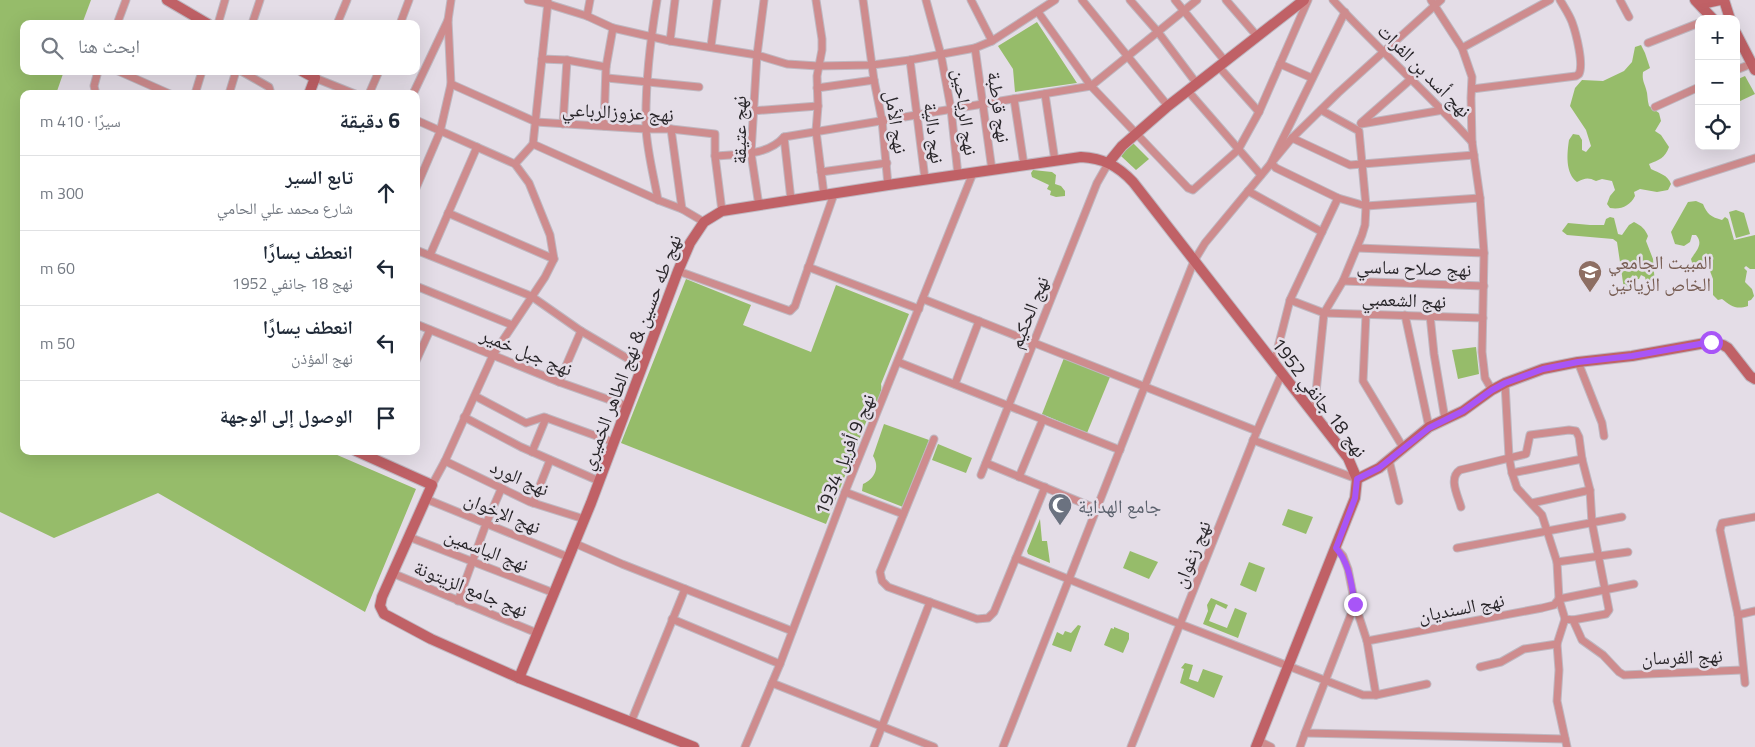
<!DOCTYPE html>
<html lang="ar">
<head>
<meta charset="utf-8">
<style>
  body { margin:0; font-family:"Titillium Web","Noto Naskh Arabic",sans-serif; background:#f6f6f7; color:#1f2937; direction:rtl }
  .controls { position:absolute; right:15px; top:15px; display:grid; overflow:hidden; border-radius:10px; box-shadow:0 5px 20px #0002 }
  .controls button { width:45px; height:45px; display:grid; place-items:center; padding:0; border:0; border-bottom:1px solid #e0e1e3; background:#fff; color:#1f2937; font:25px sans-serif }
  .stop { position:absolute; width:15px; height:15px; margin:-11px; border:4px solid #a855f7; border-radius:50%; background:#fff }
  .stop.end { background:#a855f7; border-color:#fff; box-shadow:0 1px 5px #0008 }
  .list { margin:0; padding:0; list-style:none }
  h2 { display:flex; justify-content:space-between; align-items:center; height:65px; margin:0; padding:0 20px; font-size:21px }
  h2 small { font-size:16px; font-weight:400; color:#747a83 }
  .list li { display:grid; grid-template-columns:32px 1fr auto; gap:15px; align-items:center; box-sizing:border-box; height:75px; padding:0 20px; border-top:1px solid #e0e1e3 }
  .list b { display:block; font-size:19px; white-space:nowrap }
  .list p { margin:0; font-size:16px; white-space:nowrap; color:#747a83 }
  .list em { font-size:16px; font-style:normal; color:#747a83 }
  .icon { flex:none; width:28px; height:28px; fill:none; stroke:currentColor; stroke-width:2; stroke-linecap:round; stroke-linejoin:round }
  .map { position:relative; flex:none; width:1755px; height:747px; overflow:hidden; direction:ltr }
  .search { position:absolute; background:#fff; box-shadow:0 5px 20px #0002; left:20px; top:20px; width:400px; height:55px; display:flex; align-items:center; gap:12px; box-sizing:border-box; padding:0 18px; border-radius:10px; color:#747a83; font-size:19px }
  .panel { position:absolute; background:#fff; box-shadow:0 5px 20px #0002; left:20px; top:90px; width:400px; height:365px; border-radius:10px; direction:rtl }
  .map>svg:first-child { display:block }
  .green { fill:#96bc6a }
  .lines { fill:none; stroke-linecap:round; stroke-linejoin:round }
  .street-casing { stroke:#bfb8c1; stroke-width:9 }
  .secondary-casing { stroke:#bfb8c1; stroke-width:12 }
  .street { stroke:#ce8c8e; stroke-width:7 }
  .secondary { stroke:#c06166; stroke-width:10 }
  .route { stroke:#a855f7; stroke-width:6 }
  .labels { text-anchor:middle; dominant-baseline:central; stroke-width:5; stroke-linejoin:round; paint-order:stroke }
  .street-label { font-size:19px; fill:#29262a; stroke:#e4dde7 }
  .education-label { font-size:19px; fill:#785e54; stroke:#e4dde7; text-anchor:start }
  .worship-label { font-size:19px; fill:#5b616d; stroke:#e4dde7; text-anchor:start }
</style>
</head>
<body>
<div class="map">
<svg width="1755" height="747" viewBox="0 0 1755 747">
  <rect width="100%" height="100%" fill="#e4dde7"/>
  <!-- green -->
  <g class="green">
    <path d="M0,0H91L82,24H24V71H64L56,94H24V451H328L416,489L365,612L158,493L54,538L0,512Z"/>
    <path d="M1037,22L1077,83L1015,92L1013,69L998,46Z"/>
    <path d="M1641,45L1645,53L1650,68L1643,72C1642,80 1644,82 1646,89C1648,94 1647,100 1649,106L1659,113L1661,121L1655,131L1661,135L1669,147C1665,158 1659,160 1649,164L1651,169C1659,173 1668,175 1671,184L1668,190L1657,192L1640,189L1634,192L1635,196C1630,206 1621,210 1610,208L1607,204L1610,196L1615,190L1612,181L1602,179L1596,181C1588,177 1585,178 1577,182C1565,173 1567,153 1569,140L1573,134L1579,135L1582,140V150L1586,152L1591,146L1586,130L1570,106L1575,88L1582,80L1603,81L1624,71L1632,62L1635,47Z"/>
    <path d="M1745,76L1755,94L1736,103V80Z"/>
    <path d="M1132,142L1149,159L1136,170L1121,156Z"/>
    <path d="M1033,170L1052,172L1056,175L1055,184L1061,186L1065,191V196L1056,197L1050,195L1051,191L1047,189L1049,185L1032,177L1031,173Z"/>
    <path d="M1696,201L1703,204C1707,214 1711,217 1722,220L1725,217L1728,219L1734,240L1755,235V269H1750L1746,266L1744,268L1747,271L1745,282L1752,289L1754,296L1751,300L1748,301V306C1736,310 1731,306 1722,299L1718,300L1713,295V279L1707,263L1698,267L1693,266L1691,259C1696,251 1704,244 1696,235H1692L1690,242L1684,246L1675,244L1671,232L1688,202Z"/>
    <path d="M1736,210L1744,213L1750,234L1736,238L1729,212Z"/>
    <path d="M1610,217L1614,218L1618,234L1622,235L1629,225L1634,222C1642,226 1645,229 1648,236L1646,241L1653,259L1655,285L1652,288L1647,286L1645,277L1641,275L1639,279H1636L1633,275L1631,277L1633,284L1630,290L1624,289L1617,242L1613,239L1567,235L1562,231L1568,223L1590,225H1604L1606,219Z"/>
    <path d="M686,279L751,305L743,325L811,352L836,285L909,314L881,384C883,392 876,407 870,412L826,524L621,443Z"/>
    <path d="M1476,347L1479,374L1458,379L1452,350Z"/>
    <path d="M1064,358L1110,377L1087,433L1042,414Z"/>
    <path d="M884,424L929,440L903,507L862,491L863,484C875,479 880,467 873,456Z"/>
    <path d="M938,444L972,458L966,473L932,460Z"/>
    <path d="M1288,509L1313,517L1306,534L1282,525Z"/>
    <path d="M1040,519L1042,541H1047L1050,563L1028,554L1027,551Z"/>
    <path d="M1130,551L1158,562L1149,579L1123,568Z"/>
    <path d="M1249,562L1265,568L1256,592L1240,585Z"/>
    <path d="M1211,598L1228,605L1226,609L1216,604L1209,621L1227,628L1235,608L1247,613L1238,638L1203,624L1208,611L1207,605Z"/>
    <path d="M1078,625L1081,626L1071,652L1052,645L1057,632L1063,635L1065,631L1071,633Z"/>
    <path d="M1114,627L1129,633V639L1123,653L1104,645L1111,628L1114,629Z"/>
    <path d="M1185,663L1193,665L1189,679L1198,682L1203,669L1223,676L1214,698L1180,683L1184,669L1181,668Z"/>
  </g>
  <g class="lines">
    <!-- street casing -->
    <g class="street-casing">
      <g id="street">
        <path d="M528,0L548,4L587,16L613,28L670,41L757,55L787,64L818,66L872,65L910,60L975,48L992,41L1055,0"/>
        <path d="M657,0C650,42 645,85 646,128C647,151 654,177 658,200"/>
        <path d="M816,0L822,39V50L817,76L818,106L816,131L824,195"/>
        <path d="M863,0L874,80L882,120L888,185"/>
        <path d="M926,0L941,55L951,109L958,175"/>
        <path d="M971,0L992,41"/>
        <path d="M1082,0L1168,106"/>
        <path d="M1130,0L1158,32L1197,84"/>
        <path d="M1175,0L1225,61"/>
        <path d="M1226,0L1257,36"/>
        <path d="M1333,0C1378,49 1428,93 1472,142"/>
        <path d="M1431,0L1462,48L1472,77L1471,98L1472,142L1480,198L1484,253L1482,352L1485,378L1492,390"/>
        <path d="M1620,0L1629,17"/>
        <path d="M1038,12L1091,86L1188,188L1193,190L1238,150L1259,112L1308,0"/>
        <path d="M1345,12L1271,163L1276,168L1338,198L1366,206L1480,198"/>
        <path d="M587,16L590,0"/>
        <path d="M117,24L126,0"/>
        <path d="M218,24L225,0"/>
        <path d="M252,24L260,0"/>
        <path d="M337,24L347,0"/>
        <path d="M400,24L409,0"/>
        <path d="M670,41L675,0"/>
        <path d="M1648,43L1699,23"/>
        <path d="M711,46L717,0"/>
        <path d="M975,48L992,170"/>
        <path d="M1462,48L1550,0"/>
        <path d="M542,59L567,60L606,67"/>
        <path d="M910,60L925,179"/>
        <path d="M1280,64L1312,78"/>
        <path d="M1219,67L1259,112"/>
        <path d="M1736,70L1751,64"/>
        <path d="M118,71L170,94"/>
        <path d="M241,71L269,87L270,90V94"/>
        <path d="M317,71L315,78L355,94"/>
        <path d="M607,78L699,87"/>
        <path d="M451,84L536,122L646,129H671L715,134V156L722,211"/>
        <path d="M817,88L874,80"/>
        <path d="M1472,89L1576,76L1579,74C1584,64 1576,33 1572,22C1569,14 1564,7 1560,0"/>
        <path d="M1188,91L1261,175"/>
        <path d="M96,94L94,86L98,71"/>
        <path d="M195,94L202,71"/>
        <path d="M229,94L236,71"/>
        <path d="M369,94L379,71"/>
        <path d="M413,94L448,20L451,0"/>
        <path d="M1045,94L1055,161"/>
        <path d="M1014,99L1024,165"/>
        <path d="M1655,107L1699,87"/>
        <path d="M752,111L818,106"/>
        <path d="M416,120L515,164L529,183L550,235L554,259L545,277L493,355L445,461L432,485"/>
        <path d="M1361,123L1411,79"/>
        <path d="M563,124L567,60"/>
        <path d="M1361,124L1443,110"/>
        <path d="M604,126L606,67L613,28"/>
        <path d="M671,129L682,209"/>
        <path d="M784,137L791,200"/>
        <path d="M1292,138L1350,165L1474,155"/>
        <path d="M533,144L658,200L682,209L704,222"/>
        <path d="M715,156C739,154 767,156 784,137L1091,86L1197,0"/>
        <path d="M515,164L533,144L548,2"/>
        <path d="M821,172L887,163"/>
        <path d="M1677,183L1755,158"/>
        <path d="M416,188L440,132L451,84L448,20"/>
        <path d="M1248,191L1322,232"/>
        <path d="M1338,198L1290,300L1324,313L1483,318"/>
        <path d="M759,206L751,153L757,55L764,0"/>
        <path d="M448,213L554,259"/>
        <path d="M1357,248L1484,253"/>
        <path d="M416,250L531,296L581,331L642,367"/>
        <path d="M430,255L477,147"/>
        <path d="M808,267L919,309"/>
        <path d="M678,271L790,311L795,306L798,297L834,194"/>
        <path d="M1343,281L1484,286"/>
        <path d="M416,286L512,325"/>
        <path d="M923,299L1257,431"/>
        <path d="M1366,314L1363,381L1404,449"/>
        <path d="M1405,315L1429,427"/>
        <path d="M1430,315L1434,354L1445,419"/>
        <path d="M416,324L559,382L627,406"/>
        <path d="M416,361L430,330"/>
        <path d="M898,362L1120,450"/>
        <path d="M1578,362L1602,423L1604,436"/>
        <path d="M1274,363L1290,300"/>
        <path d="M559,382L581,331"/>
        <path d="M1505,383L1509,457L1512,473L1517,488L1542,515L1557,562L1559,599L1565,619L1573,620L1582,640L1603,655L1619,672L1624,675L1742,670"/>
        <path d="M955,384L979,321"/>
        <path d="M475,396L526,423L544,417L613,442"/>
        <path d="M1314,412L1324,313L1343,281L1362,235L1365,225L1366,206L1359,131L1321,110"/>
        <path d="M464,417L521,447L599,481"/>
        <path d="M934,439L880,572L882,581L888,587L977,619L988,618L994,612L1045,487"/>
        <path d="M1253,440L1357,479"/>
        <path d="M532,452L546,418"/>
        <path d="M1389,460L1399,501"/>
        <path d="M445,461L530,502L584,519"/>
        <path d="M986,463L1097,509"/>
        <path d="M1512,473L1582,459"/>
        <path d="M981,475L1097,183L1109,162"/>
        <path d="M1019,477L1043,419"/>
        <path d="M845,492L903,514"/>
        <path d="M426,499L568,557"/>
        <path d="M533,503L550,460"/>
        <path d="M1532,503L1590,490"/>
        <path d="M1461,507C1458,496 1448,478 1460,470L1526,454L1530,435L1569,430L1576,431L1579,437L1582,459L1590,490L1592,523L1609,610L1606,614L1573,620"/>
        <path d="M409,537L554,593"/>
        <path d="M574,543L622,564L792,631"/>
        <path d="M1336,548L1343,556L1348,569L1355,604L1367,641L1376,695"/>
        <path d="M1457,548L1622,517"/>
        <path d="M1016,558L1180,624L1363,695H1376L1427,684"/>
        <path d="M1557,562L1628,552"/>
        <path d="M392,573L537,633"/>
        <path d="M458,601L486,524L502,487"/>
        <path d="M1355,604L1305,733L1565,739"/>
        <path d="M1738,615L1755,611"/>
        <path d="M672,619L780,664"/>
        <path d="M1565,619L1557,644L1559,670L1557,701L1567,747"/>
        <path d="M1367,641L1542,608L1554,605L1559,599L1634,584"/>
        <path d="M1480,667L1501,662L1524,649L1557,644"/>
        <path d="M772,683L934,747"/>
        <path d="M1745,683L1738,615L1720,530L1722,523L1755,517"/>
        <path d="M631,722L685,589"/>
        <path d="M1259,741L1271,747"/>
        <path d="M745,747L780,664L845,492L973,173"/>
        <path d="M874,747L930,602"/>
        <path d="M1003,747L1194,261L1205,243L1292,138L1338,93L1441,0"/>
        <path d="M1131,747L1257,431L1282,373"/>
        <path d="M1300,747L1305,733"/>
      </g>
    </g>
    <!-- secondary casing -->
    <g class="secondary-casing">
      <g id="secondary">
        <path d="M167,0L208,24"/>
        <path d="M1695,0L1713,19"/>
        <path d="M1696,0L1706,3L1720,0"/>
        <path d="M1724,0L1730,19"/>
        <path d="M1736,33L1755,70"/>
        <path d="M302,71L315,78L309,94"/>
        <path d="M1109,162L1122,146L1168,106L1304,0"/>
        <path d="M356,451L432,485L382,597L380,606L384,614L388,616L431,639L519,678"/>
        <path d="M1357,479L1379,468L1429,427L1463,411L1492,390L1505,383L1543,369L1578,362L1632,356L1711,342L1723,345L1728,348L1750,376L1755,379"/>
        <path d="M694,747L519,678L591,503L678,271L690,243L704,222L722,211L888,185L1081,157C1103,158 1118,166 1133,182L1348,458L1357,479L1355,498L1256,747"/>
      </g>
    </g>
    <!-- street -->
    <use href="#street" class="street"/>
    <!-- secondary -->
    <use href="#secondary" class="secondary"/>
  </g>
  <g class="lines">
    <!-- route -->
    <path class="route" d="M1355,604C1351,584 1350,564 1336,548L1355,498L1357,479L1379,468L1429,428L1463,411L1492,390L1505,383L1543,369L1578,362L1632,356L1711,342"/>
  </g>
  <!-- icons -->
  <defs>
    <g id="university-pin" transform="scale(1.25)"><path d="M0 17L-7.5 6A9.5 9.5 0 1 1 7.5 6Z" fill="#8d6e63" stroke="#e4dde7"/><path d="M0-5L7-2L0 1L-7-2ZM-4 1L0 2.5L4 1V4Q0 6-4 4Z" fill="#fff"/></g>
    <g id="mosque-pin" transform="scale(1.25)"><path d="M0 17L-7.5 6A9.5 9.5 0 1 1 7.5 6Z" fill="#6b7280" stroke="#e4dde7"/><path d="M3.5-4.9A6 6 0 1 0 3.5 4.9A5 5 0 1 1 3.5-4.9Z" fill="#fff"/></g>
  </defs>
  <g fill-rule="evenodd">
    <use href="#university-pin" x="1590" y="272"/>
    <use href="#mosque-pin" x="1060" y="505"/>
  </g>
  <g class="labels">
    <!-- street labels -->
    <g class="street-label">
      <text transform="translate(1425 70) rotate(45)">نهج أسد بن الفرات</text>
      <text transform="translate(1000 107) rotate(82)">نهج قرطبة</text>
      <text transform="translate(618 111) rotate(3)">نهج عزوزالرباعي</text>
      <text transform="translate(966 112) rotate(82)">نهج الرياحين</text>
      <text transform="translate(897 122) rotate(81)">نهج الأمل</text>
      <text transform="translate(738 130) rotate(-90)">نهج عتيقة</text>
      <text transform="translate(935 133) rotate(83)">نهج دالية</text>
      <text transform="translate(1414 267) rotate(2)">نهج صلاح ساسي</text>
      <text transform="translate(1404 299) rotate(2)">نهج الشعمبي</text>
      <text transform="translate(1028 312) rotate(-68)">نهج الحكيم</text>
      <text transform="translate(527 351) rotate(22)">نهج جبل خمير</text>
      <text transform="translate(630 352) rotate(-69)">نهج طه حسين &amp; نهج الطاهر الخميري</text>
      <text transform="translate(1320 397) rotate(53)">نهج 18 جانفي 1952</text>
      <text transform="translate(844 454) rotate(-68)">نهج 9 أفريل 1934</text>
      <text transform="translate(520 477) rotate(24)">نهج الورد</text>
      <text transform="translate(503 512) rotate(22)">نهج الإخوان</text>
      <text transform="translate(487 549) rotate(21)">نهج الياسمين</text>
      <text transform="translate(1191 554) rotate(-68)">نهج زغوان</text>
      <text transform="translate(471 588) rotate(22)">نهج جامع الزيتونة</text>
      <text transform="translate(1461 607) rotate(-11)">نهج السنديان</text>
      <text transform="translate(1682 656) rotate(-2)">نهج الفرسان</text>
    </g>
    <!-- education labels -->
    <g class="education-label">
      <text x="1608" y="261">المبيت الجامعي<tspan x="1608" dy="22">الخاص الزياتين</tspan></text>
    </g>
    <!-- worship labels -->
    <g class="worship-label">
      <text x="1078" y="505">جامع الهداية</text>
    </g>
  </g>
</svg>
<div class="controls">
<button>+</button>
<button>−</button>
<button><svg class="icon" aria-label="locate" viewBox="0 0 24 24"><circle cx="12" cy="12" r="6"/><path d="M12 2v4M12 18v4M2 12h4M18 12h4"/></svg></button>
</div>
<div class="stop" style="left:1711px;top:342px"></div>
<div class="stop end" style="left:1355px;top:604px"></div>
<div class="search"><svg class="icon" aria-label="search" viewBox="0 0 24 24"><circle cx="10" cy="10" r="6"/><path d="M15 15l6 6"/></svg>ابحث هنا</div>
<section class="panel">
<h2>6 دقيقة<small>سيرًا · 410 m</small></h2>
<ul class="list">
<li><svg class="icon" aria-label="ahead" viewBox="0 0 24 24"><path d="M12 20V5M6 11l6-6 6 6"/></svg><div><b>تابع السير</b><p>شارع محمد علي الحامي</p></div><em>300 m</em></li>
<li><svg class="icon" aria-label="left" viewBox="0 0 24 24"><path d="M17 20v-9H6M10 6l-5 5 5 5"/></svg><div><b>انعطف يسارًا</b><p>نهج 18 جانفي 1952</p></div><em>60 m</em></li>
<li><svg class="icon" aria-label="left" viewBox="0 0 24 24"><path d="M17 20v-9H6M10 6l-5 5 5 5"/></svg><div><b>انعطف يسارًا</b><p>نهج المؤذن</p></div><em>50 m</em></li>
<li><svg class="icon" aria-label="arrive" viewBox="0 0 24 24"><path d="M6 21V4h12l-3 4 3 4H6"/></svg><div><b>الوصول إلى الوجهة</b></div></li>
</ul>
</section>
</div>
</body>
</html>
